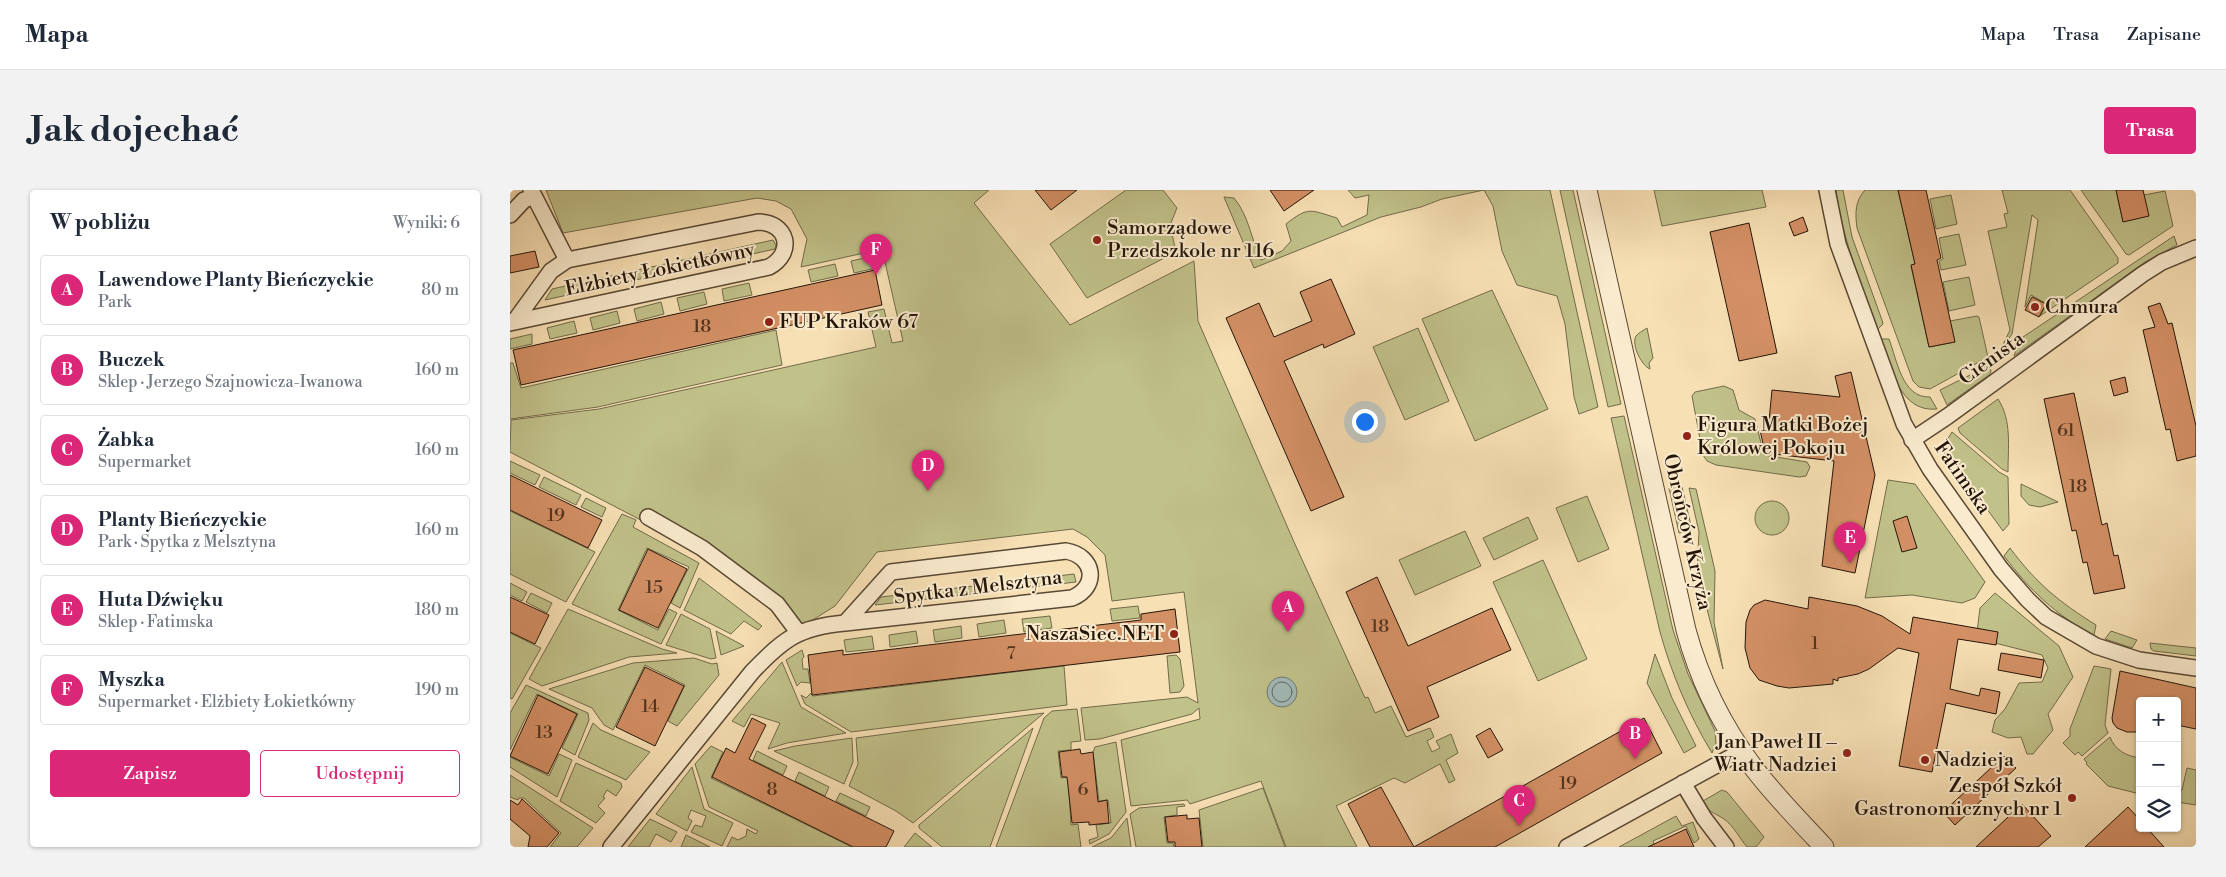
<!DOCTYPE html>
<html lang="pl">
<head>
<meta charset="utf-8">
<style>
  body { margin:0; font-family:"Libre Bodoni",serif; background:#f2f2f3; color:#1f2937 }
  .controls { position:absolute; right:15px; bottom:15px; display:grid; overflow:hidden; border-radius:5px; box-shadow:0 1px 4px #0004 }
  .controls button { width:45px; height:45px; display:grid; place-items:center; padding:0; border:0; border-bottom:1px solid #e0e1e3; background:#fff; color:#1f2937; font:25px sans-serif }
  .you { position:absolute; left:854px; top:231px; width:18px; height:18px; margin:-12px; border:4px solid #fff; border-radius:50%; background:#1a73e8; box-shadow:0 0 0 8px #1a73e833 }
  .badge { display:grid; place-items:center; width:32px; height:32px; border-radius:50%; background:#db2777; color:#fff; font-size:16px; font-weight:700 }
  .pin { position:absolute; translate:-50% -41px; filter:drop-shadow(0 1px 2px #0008) }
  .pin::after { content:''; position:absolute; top:26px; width:18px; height:15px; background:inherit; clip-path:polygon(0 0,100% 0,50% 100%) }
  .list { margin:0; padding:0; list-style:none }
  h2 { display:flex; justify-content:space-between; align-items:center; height:65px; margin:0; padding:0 20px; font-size:21px }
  h2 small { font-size:16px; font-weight:400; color:#747a83 }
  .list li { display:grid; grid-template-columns:32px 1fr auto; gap:15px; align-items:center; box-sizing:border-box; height:70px; margin:0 10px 10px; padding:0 10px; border:1px solid #e0e1e3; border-radius:5px }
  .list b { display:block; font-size:19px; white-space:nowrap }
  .list p { margin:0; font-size:16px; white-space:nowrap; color:#747a83 }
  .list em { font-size:16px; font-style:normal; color:#747a83 }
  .actions { display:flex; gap:10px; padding:15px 20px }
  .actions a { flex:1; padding:11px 0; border:1px solid #db2777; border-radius:5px; text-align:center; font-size:18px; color:#db2777 }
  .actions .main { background:#db2777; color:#fff }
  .icon { flex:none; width:28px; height:28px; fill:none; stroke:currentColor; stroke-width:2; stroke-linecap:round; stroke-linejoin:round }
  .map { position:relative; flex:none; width:1686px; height:657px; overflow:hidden; border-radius:5px }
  header { display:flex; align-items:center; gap:30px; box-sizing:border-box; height:70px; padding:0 25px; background:#fff; border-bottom:1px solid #e0e1e3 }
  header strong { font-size:24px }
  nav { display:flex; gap:28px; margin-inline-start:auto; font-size:18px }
  .intro { display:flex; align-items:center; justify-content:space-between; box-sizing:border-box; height:120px; padding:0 30px }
  h1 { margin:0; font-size:35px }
  .button { padding:12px 22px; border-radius:5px; background:#db2777; color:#fff; font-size:18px; font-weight:700 }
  main { display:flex; gap:30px; padding:0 30px }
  aside { flex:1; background:#fff; border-radius:5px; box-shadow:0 1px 4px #0004 }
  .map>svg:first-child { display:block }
  .green { fill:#c1c18a; stroke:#726b4a }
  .water { fill:#a2bab9; stroke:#707873 }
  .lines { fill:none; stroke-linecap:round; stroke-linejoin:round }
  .shore { stroke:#636861; stroke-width:1 }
  .building { fill:#d49065; stroke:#241509 }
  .minor-casing { stroke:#594834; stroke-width:18 }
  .tertiary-casing { stroke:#594834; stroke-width:21 }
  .minor { stroke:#faebce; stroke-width:15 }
  .tertiary { stroke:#faebce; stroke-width:19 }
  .poi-dot { fill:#8f2418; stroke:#faebce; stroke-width:2 }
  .labels { text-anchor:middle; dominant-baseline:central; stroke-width:4; stroke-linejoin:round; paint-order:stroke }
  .number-label { font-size:18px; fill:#503420 }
  .poi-label { font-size:20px; fill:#241509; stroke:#faebce; text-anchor:start }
  .street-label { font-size:20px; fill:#241509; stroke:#faebce }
</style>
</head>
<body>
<header>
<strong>Mapa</strong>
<nav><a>Mapa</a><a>Trasa</a><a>Zapisane</a></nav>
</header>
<div class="intro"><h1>Jak dojechać</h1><a class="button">Trasa</a></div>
<main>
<aside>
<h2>W pobliżu<small>Wyniki: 6</small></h2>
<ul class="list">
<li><span class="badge">A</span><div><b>Lawendowe Planty Bieńczyckie</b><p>Park</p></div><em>80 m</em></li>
<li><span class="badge">B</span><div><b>Buczek</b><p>Sklep · Jerzego Szajnowicza-Iwanowa</p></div><em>160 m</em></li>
<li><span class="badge">C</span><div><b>Żabka</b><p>Supermarket</p></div><em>160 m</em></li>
<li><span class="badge">D</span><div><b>Planty Bieńczyckie</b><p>Park · Spytka z Melsztyna</p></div><em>160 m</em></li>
<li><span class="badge">E</span><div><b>Huta Dźwięku</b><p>Sklep · Fatimska</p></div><em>180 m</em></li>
<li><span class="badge">F</span><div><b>Myszka</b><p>Supermarket · Elżbiety Łokietkówny</p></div><em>190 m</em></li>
</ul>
<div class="actions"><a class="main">Zapisz</a><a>Udostępnij</a></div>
</aside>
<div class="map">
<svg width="1686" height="657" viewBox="0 0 1686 657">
  <rect width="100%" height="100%" fill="#f7e0b4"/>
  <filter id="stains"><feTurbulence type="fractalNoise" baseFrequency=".004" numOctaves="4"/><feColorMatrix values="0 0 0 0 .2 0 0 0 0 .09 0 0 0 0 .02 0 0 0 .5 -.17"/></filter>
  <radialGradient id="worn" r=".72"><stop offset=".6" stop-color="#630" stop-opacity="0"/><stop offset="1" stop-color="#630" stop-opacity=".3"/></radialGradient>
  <!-- green -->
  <g class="green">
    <path d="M36,0H479L464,13L560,135L684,71L688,131L784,352L855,508L858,507L865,523L881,516L896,547L920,538L924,547L917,551L922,562L930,558L926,551L941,544L948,563L936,570L945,590L939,593L930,574L895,593L884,588L826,616L847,657H776L751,591L680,614L677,610L621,616L611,550L690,529L689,518L682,524L590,549L575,550L571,518L677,507L688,513L674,402L602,411L595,365L577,347L563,339L367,362L325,416L293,436L171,351L0,262L1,230L89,219L366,157L358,122L374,119L382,153L393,151L372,59L291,77L297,49L281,19L266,11L247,8L53,43Z"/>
    <path d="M616,0H653L667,18L660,35L666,62L577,108L540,54Z"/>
    <path d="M838,0H1040L1088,217L1069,224L1064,207L1055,134L1047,106L1007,95L992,61L983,16L974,0L932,9L911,17L871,27L744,78L714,7L724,8C739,26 741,49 751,70L772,61L781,51L776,34C799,16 800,20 827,28L832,37L857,25L859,5L845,8Z"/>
    <path d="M1050,0H1063L1111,214L1098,217Z"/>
    <path d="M1144,0H1252L1256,17L1152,36Z"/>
    <path d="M1326,0H1333L1342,47L1372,130L1373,134L1368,139C1351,93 1332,49 1326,0Z"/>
    <path d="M1355,0H1388L1405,74L1401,76L1419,157L1445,152L1440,131L1467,126L1469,127L1478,167L1420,199L1409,197L1403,191L1347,38C1345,23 1345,11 1355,0Z"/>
    <path d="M1492,0H1560L1608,68V73L1530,126L1537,114L1521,105L1515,117L1528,30L1522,25L1502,144L1491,159L1500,140L1478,41L1497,37L1494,24L1498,23Z"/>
    <path d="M1571,0H1606L1613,32L1634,5L1655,1L1663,36L1619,65L1616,64Z"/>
    <path d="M1441,5L1447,34L1426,39L1420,9Z"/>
    <path d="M1449,44L1456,75L1431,80L1429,71L1433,69L1429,48Z"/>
    <path d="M1664,46L1667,55L1635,72L1504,166L1510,149Z"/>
    <path d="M263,50L266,55L265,59L35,110L42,99Z"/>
    <path d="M368,65L371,77L344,83L341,71Z"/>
    <path d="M325,74L328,86L301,92L298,80Z"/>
    <path d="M1459,87L1465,115L1439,121L1433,92Z"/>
    <path d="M239,93L242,105L214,111L212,99Z"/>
    <path d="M982,100L1038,219L965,251L912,129Z"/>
    <path d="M194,102L197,114L170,121L167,108Z"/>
    <path d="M151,112L154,124L127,131L124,119Z"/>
    <path d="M107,121L110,133L83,140L80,128Z"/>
    <path d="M64,131L67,143L40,149L37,138Z"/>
    <path d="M908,138L939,211L895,230L863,157Z"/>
    <path d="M1137,138L1143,168L1139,173L1140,179C1132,176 1121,155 1126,146C1128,143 1134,140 1137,138Z"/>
    <path d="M266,140L272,175L88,217L0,229V173H3L11,198Z"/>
    <path d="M22,144V154L0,159V149Z"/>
    <path d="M1371,149H1379C1387,170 1392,208 1420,207L1427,219C1389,223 1381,176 1371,149Z"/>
    <path d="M1480,175L1481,182L1479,185L1437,215L1430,200Z"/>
    <path d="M1214,196L1223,200L1229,220L1245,229L1254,265L1297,272L1300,277L1296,286L1289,287L1206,275L1197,271L1193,265L1182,206L1185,202Z"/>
    <path d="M1488,209C1502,230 1498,257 1498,282L1492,279L1450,243L1448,238Z"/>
    <path d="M1114,226L1163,440L1178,484L1205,541L1206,553L1202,563C1179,525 1162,485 1150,442L1101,228Z"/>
    <path d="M1442,242L1489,282L1498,287L1499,334L1493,341L1442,271L1436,274L1434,255Z"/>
    <path d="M0,271L30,285L25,295L0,283Z"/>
    <path d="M34,287L71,305L66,315L29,297Z"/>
    <path d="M1378,290L1405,294L1475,392L1465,408L1452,413L1402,405L1355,408Z"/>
    <path d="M1511,294L1548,312L1530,317L1519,315L1511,306Z"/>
    <path d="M1163,295L1172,297L1182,340L1169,343L1159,298Z"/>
    <path d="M1179,298L1186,299L1205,381L1204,432L1213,479L1187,382L1189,342Z"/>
    <path d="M1077,306L1099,359L1068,372L1046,318Z"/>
    <path d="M76,308L96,318L92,327L71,317Z"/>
    <circle cx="1262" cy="328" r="17"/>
    <path d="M0,321L85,362L56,412L0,384Z"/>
    <path d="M112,324L126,330L123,337L189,373L170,418L161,413L179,377L137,358L108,420L148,440L159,419L167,423L151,454L62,414Z"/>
    <path d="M1018,327L1028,349L984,370L973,348Z"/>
    <path d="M955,341L971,376L905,405L889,370Z"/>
    <path d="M1500,358C1526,393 1549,412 1586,435L1584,445C1546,426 1519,399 1494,366Z"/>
    <path d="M1033,370L1077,469L1028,491L983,392Z"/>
    <path d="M564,384L566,392L365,415L371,407Z"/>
    <path d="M189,388L252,436L248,440L234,431L221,444L174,420Z"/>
    <path d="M0,393L17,402L12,411L0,405Z"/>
    <path d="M21,403L42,413L37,423L16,412Z"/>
    <path d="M1485,403L1549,456L1563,487L1538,524L1543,540L1523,564H1517L1511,547L1498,548L1482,542L1485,530L1495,519L1509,493L1532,492L1538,478L1532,465L1485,453L1467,442L1470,418Z"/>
    <path d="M628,416L630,428L602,431L600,419Z"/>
    <path d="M58,419L152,459L167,463L119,467L32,496L19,489Z"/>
    <path d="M171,424L200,439L206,468L201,469L156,455Z"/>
    <path d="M540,426L542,438L514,442L512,429Z"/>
    <path d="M494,430L496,443L469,447L467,434Z"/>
    <path d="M451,436L452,448L425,452L423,440Z"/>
    <path d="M206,441L234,456L211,465Z"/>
    <path d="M406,441L408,453L380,457L379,445Z"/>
    <path d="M1601,441L1627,450L1622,458L1595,449Z"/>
    <path d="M0,443L31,458L2,509L0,508Z"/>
    <path d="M362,446L364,459L336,462L334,450Z"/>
    <path d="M1640,453L1686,458V466L1644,461L1641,459Z"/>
    <path d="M292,460L294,467L292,469L293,479H298L300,493L291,492L287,496L276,470Z"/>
    <path d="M1145,464L1162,508L1186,556L1174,563L1137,493Z"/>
    <path d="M666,465L670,469L674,496L670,502L660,503L657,466Z"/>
    <path d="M184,468L202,474L207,473L209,485L167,536L158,531L175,495L135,475L103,540L94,535L82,518L39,499L123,473Z"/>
    <path d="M272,472L291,517L336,543L277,553L258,559L270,533L241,524L234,537L222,531Z"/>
    <path d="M554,476L557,515L341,542L295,514L291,505L296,508L301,503L303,506Z"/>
    <path d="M1584,476L1601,479L1595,535L1598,543L1572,566L1568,562L1565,565L1553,553L1560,546V539Z"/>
    <path d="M16,495L78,523L79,530L65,565L52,558L68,524L27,504L0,560V523Z"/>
    <path d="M567,519L571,551L561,552V560L548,561L551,588L558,587L561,635L568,634L571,657H486L534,528L542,521Z"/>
    <path d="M534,523L403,633L386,621L339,596L348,574L346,548Z"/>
    <path d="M83,533L91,540L140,562L116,590L68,567Z"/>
    <path d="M523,538L480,657H432L409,638V635Z"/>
    <path d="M1600,547C1605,560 1616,566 1630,568V604L1598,596L1576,574L1577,573L1574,569Z"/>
    <path d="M342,548L343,572L334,594L264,561L285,556Z"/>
    <path d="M606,552L616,622L599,644L580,654L579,650L588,647L586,635L601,633L598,610L589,611L583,562L585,557Z"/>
    <path d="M201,556L213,562L201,588L342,657H217L222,647L228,650L236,646L237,639L246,644L248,641L199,617L185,574Z"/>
    <path d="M247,561L277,576L273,585L243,570Z"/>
    <path d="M49,564L62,570L47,607L0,577V567L39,586Z"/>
    <path d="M66,573L111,593L112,597L106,606L97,600L93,607L95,608L88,616L95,623L86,633L50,611Z"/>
    <path d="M182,577L194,619L223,633L212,656L181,642L185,635L192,637L196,626L181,620L178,628L182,631L177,641L146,624Z"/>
    <path d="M1677,578L1686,580V615L1667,612V599L1672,600Z"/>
    <path d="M289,582L319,597L315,606L285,591Z"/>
    <path d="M0,585L83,638L67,657H40L51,643L14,608H9L8,610L0,607Z"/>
    <path d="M753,598L775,657H693L689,620Z"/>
    <path d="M1212,600L1217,602L1254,647L1246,657H1237C1230,649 1223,635 1214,629C1205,623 1197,622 1193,611Z"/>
    <path d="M330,603L360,617L356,626L326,611Z"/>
    <path d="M674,614L675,616L667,617V625L654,627L657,653H663L664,657H626L620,624L629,618Z"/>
    <path d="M1166,626L1172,636L1183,632L1189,649L1184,653L1176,636L1143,651L1145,657H1109Z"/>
    <path d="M617,628L621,657H582L601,648Z"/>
    <path d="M140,629L167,642L161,652L146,644L139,657H118Z"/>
    <path d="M405,643L422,657H394Z"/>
    <path d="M176,645L200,657H171Z"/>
  </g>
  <!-- water -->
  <circle class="water" cx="772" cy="502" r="15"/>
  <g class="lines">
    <!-- shore -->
    <circle class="shore" cx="772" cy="502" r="10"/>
  </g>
  <!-- building -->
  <g class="building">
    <path d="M525,0H567L541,20Z"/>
    <path d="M760,0H804L774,21Z"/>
    <path d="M1388,0H1416L1431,68L1427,70L1445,152L1419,157L1401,75L1405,74Z"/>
    <path d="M1606,0H1633L1639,26L1613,32Z"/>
    <path d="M1293,27L1298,41L1284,46L1279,33Z"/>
    <path d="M1239,33L1267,163L1229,171L1200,42Z"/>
    <path d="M25,61L29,77L0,83V66Z"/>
    <path d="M365,80L372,115L11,195L3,160Z"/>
    <path d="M821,89L845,144L814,158L813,154L774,171L834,307L801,321L716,128L749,113L764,147L802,131L790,102Z"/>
    <path d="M1522,107L1536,114L1529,127L1515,120Z"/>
    <path d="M1650,113L1658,134L1662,133L1686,236V266L1667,271L1660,239L1656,240L1633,140L1645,137L1638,117Z"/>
    <path d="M1341,182L1365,285L1345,383L1312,376L1324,271L1255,263L1250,240L1258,241L1262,200L1330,207L1325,186Z"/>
    <path d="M1615,187L1618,202L1604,206L1600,191Z"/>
    <path d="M1564,203L1592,335L1597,333L1604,366L1608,365L1615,398L1584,404L1577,372L1573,373L1566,340L1562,341L1534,209Z"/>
    <path d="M0,285L92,330L78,358L0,320Z"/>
    <path d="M1397,326L1407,358L1392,362L1383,331Z"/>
    <path d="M138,359L177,379L148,438L109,420Z"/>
    <path d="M867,387L898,456L982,418L1001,460L917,497L929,527L898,541L836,402Z"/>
    <path d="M0,407L39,425L25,454L0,442Z"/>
    <path d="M1299,407L1347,416L1372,426L1400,444L1403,427L1488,442L1486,455L1448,449L1440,499L1469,506L1471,498L1490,502L1486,524L1436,513L1422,582L1389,576L1409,463L1388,458L1359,479L1348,484L1328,488V491L1323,489V494L1279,498L1267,496L1249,490L1240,478L1235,458L1236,432L1240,420L1244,415L1255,410L1298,419Z"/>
    <path d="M665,419L670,462L302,505L298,465L333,460V465L631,430V424Z"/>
    <path d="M1491,463L1534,470L1531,488L1488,480Z"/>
    <path d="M135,477L174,496L145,556L106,537Z"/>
    <path d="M1610,481L1686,498V539L1667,535V511H1630V542H1617L1607,538L1603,533L1602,528Z"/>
    <path d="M28,505L67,524L38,584L0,566Z"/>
    <path d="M242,528L256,535L239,569L384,641L376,657H343L202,587L216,558L225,563Z"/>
    <path d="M1134,528L1152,563L985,657H860L838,614L871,597L904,657Z"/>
    <path d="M980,538L993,560L978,568L966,546Z"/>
    <path d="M570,559L571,564L583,562L588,612L597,610L599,633L579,635V632L562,633L557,587H552L549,562Z"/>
    <path d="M1494,566L1506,578L1445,635L1433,622Z"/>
    <path d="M12,609L49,643L37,657H18L20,646L0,629V610L8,615Z"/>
    <path d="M1512,614L1541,646L1528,657H1466Z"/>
    <path d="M1618,617L1630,630V638H1637L1654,657H1575Z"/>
    <path d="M677,625V629L689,628L692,657H665V652H658L655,627Z"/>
    <path d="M1176,639L1184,657H1138Z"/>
  </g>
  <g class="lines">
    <!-- minor casing -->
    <g class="minor-casing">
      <g id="minor">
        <path d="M21,0L57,70"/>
        <path d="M1317,0L1328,54L1394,234L1420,279L1491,379L1518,410L1536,427L1586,456L1629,470L1686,478"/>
        <path d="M0,25L14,10L23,7"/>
        <path d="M0,133L259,77C285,63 278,32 248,32L57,70L41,81L4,132"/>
        <path d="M1402,250L1438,226L1633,84L1652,72L1686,58"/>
        <path d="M138,327L192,358L267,414L288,442"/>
        <path d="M1173,593L1194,628L1216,657"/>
        <path d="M101,657L242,482C273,449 289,437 335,433L562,408C589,397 585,366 556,361L381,382L335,433"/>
        <path d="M1057,657L1232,561"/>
      </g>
    </g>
    <!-- tertiary casing -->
    <g class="tertiary-casing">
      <path id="tertiary" d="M1077,0L1176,440C1189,488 1212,536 1243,577C1264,605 1290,631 1314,657"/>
    </g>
    <!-- minor -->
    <use href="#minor" class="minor"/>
    <!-- tertiary -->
    <use href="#tertiary" class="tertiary"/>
  </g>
  <!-- markers -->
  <g class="poi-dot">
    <circle cx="587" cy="50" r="5"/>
    <circle cx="1525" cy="117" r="5"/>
    <circle cx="259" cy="132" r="5"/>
    <circle cx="1177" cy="246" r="5"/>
    <circle cx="664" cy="444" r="5"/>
    <circle cx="1337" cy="563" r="5"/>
    <circle cx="1415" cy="570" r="5"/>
    <circle cx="1562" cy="608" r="5"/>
  </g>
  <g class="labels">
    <!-- number labels -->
    <g class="number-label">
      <text x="192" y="136">18</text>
      <text x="1556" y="240">61</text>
      <text x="1568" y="296">18</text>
      <text x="46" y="325">19</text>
      <text x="144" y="397">15</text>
      <text x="870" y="436">18</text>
      <text x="1305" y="453">1</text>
      <text x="501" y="463">7</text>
      <text x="140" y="516">14</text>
      <text x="34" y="542">13</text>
      <text x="1058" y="593">19</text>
      <text x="262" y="599">8</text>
      <text x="573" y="599">6</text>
    </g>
    <!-- poi labels -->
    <g class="poi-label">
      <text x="597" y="38">Samorządowe<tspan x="597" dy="23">Przedszkole nr 116</tspan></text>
      <text x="1535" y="117">Chmura</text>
      <text x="269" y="132">FUP Kraków 67</text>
      <text x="1187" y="235">Figura Matki Bożej<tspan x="1187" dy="23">Królowej Pokoju</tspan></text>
      <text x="654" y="444" text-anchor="end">NaszaSiec.NET</text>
      <text x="1327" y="552" text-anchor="end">Jan Paweł II –<tspan x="1327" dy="23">Wiatr Nadziei</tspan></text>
      <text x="1425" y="570">Nadzieja</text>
      <text x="1552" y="596" text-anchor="end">Zespół Szkół<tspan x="1552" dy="23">Gastronomicznych nr 1</tspan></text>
    </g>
    <!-- street labels -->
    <g class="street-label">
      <text transform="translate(150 80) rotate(-12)">Elżbiety Łokietkówny</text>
      <text transform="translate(1482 169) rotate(-36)">Cienista</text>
      <text transform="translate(1452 288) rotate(55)">Fatimska</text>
      <text transform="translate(1177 342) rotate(77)">Obrońców Krzyża</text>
      <text transform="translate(468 398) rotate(-7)">Spytka z Melsztyna</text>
    </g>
  </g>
  <rect width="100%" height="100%" filter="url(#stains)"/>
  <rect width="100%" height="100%" fill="url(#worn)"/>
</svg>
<div class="controls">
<button>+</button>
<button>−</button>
<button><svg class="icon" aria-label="layers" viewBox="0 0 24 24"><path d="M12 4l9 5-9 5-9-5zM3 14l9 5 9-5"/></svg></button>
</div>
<div class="you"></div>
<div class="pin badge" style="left:778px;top:442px">A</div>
<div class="pin badge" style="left:1125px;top:569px">B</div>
<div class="pin badge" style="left:1009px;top:636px">C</div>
<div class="pin badge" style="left:418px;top:301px">D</div>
<div class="pin badge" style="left:1340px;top:373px">E</div>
<div class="pin badge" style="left:366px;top:85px">F</div>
</div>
</main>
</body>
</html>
